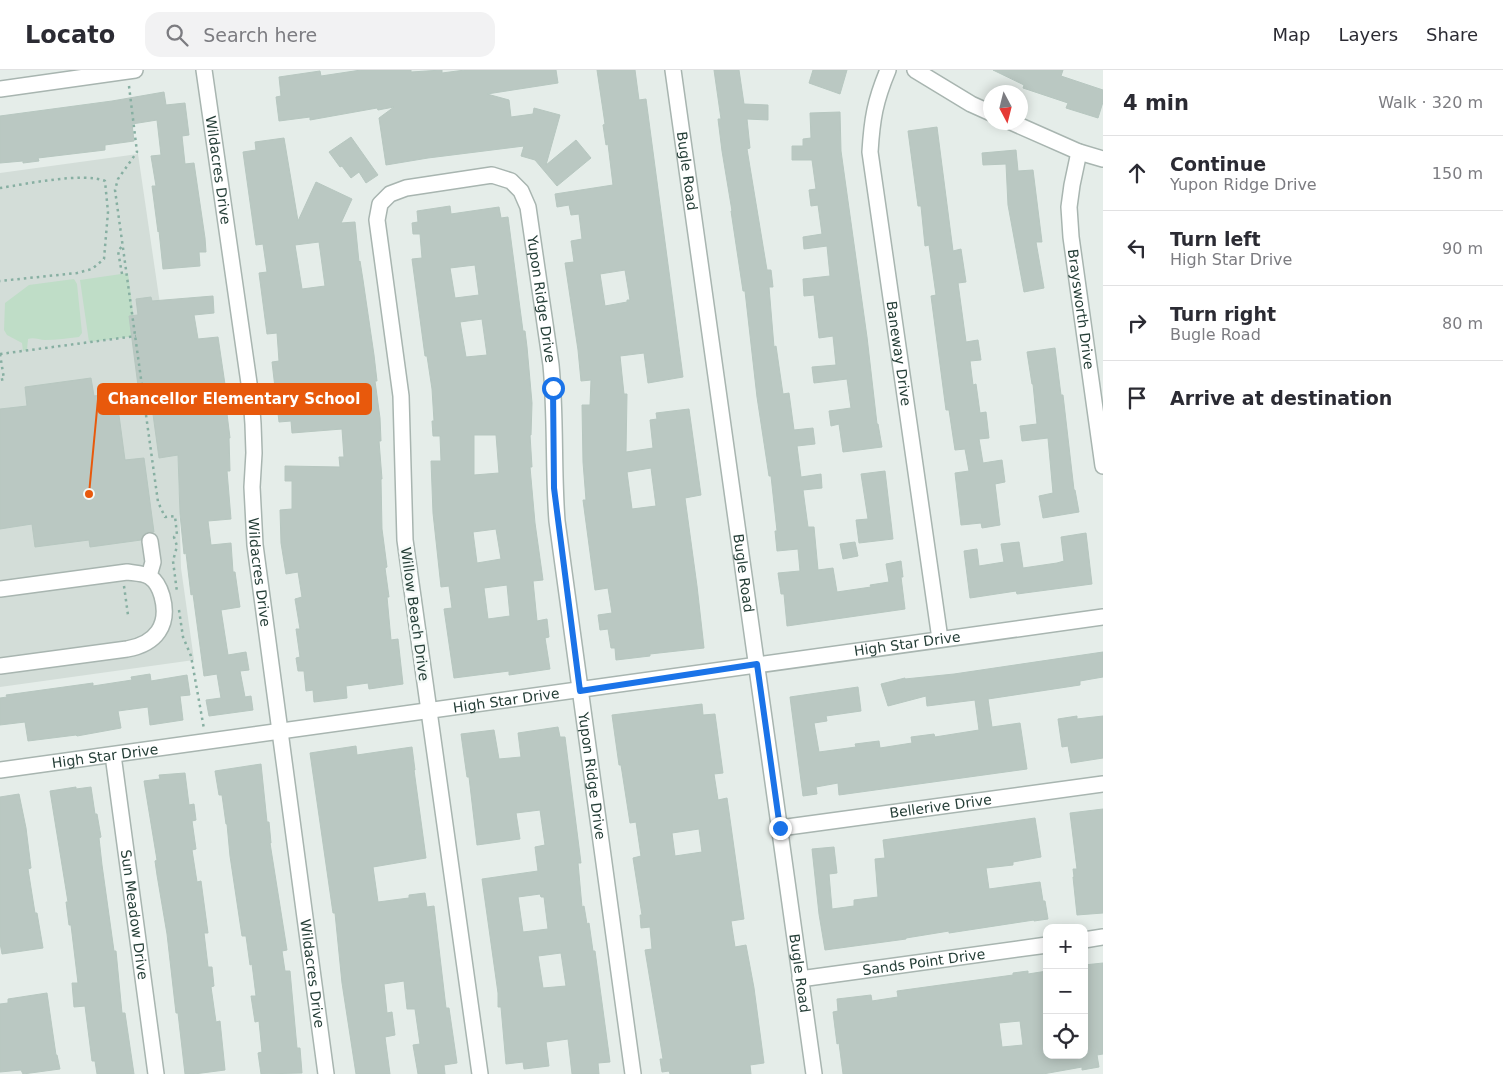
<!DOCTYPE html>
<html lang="en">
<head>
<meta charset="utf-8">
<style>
  body { margin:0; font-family:"DejaVu Sans",sans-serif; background:#f2f2f3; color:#2b2b33 }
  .controls { position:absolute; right:15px; bottom:15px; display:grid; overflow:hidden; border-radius:10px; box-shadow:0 2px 12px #0003 }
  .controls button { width:45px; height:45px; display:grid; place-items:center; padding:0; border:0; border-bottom:1px solid #e1e1e2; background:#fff; color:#2b2b33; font:25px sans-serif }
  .compass { position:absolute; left:983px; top:15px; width:45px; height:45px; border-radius:50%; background:#fff; box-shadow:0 2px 12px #0003; rotate:173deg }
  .stop { position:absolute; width:15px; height:15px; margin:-11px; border:4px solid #1a73e8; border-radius:50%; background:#fff }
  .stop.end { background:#1a73e8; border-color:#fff; box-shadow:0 1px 5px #0008 }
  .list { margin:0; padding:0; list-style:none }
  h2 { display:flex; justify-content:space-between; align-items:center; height:65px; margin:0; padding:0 20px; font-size:21px }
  h2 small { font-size:16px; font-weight:400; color:#7c7c81 }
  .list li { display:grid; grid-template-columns:32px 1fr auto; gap:15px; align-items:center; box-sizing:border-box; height:75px; padding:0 20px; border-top:1px solid #e1e1e2 }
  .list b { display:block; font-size:19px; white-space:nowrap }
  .list p { margin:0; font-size:16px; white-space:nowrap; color:#7c7c81 }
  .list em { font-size:16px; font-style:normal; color:#7c7c81 }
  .icon { flex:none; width:28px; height:28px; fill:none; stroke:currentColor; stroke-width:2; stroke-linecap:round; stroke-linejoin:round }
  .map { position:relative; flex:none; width:1103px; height:1004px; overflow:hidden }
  header { display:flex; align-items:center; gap:30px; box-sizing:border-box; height:70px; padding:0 25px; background:#fff; border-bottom:1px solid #e1e1e2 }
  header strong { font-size:24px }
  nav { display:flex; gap:28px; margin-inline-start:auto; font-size:18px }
  .search { width:350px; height:45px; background:#f2f2f3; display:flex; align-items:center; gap:12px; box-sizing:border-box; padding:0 18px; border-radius:15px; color:#7c7c81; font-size:19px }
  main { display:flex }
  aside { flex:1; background:#fff }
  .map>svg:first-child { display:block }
  .built { fill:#d3ddd8 }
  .green { fill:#bfddc7 }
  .building { fill:#bac8c2; stroke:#b7c7c0; fill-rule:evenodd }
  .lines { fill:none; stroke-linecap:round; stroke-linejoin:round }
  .minor-casing { stroke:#a8b5b0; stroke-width:18 }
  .path { stroke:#87afa2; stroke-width:2.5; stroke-dasharray:2.5 4; stroke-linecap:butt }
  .minor { stroke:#fff; stroke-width:15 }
  .route { stroke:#1a73e8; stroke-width:6 }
  .labels { text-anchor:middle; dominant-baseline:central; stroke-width:5; stroke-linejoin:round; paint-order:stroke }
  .street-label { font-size:14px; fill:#253e37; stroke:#f5faf8 }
  .leader { fill:none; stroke:#e8590c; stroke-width:2 }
  .callout-dot { fill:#e8590c; stroke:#f5faf8; stroke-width:2 }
  .callout { fill:#e8590c; stroke:#e8590c; stroke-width:2 }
  .callout-label { font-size:15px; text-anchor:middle; font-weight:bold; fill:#fff }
</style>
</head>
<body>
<header>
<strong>Locato</strong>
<div class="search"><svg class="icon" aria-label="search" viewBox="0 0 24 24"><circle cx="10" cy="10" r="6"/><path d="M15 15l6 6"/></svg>Search here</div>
<nav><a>Map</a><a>Layers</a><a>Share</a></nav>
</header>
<main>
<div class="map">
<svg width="1103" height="1004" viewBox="0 0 1103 1004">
  <rect width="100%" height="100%" fill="#e5ede9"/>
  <!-- built -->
  <path class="built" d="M138,84L177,350L181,498L194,590L0,617V103Z"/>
  <!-- green -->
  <g class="green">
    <path d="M128,203L136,266L89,272L80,210Z"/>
    <path d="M74,209L77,214L82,263L79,267C68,268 56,270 45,270C39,270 34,267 28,269L27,280L23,281L22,273L7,265L4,260L5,233L29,215Z"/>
  </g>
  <!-- building -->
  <g class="building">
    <path d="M361,0H411V2L442,0V3L465,0H556L558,13L487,24L509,30L511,47L533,44L534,38L560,45L546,95L576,70L591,88L557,116L535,90L521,86L524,76L428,88L386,95L379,48L394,37L378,40L377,38L310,50V47L279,51L276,27L281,26L279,7L320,1L321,6Z"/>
    <path d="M597,0H635L639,30L646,29L683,307L648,313L644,283L620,286L624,324H627L626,382L653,378L650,350L657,349L656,343L689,339L701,425L685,428L697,516L704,578L650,584V586L616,590L615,578H611L608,559L600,560L598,545L612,543L608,518L595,520L583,430H586L583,392L582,335H590L591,310L581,311L578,280L565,193L574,192L571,171L582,169L579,144L571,145L569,135L557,137L555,124L613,115L608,74L606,75L603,55L605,54ZM625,200L630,230H627V232L605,236L600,204ZM651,398L656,436L632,439L627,402Z"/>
    <path d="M714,0H739L744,34L768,35V50L747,49L750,78L747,79L767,200H771L773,217H769L774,277L776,276L783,324L789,323L794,360L813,358L815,374L797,376L801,407L821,404L822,418L803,420L808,457H814L818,500L833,498L837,522L871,517L870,515L889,512L886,494L901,491L903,507H901L905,539L787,556L784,524H781L778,503L800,501L798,479L777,481L775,461H777L771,406H769L757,327L745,221H743L731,141H732L722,81L718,49H721Z"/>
    <path d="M813,0H847L840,24L809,13Z"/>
    <path d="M993,0H1063L1061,6L1103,20V32L1098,48L1066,38L1068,33L1023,18L1024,15Z"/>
    <path d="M164,22L166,35L185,33L189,65L182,66L185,94L194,93L205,168L206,182H199L200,196L163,199L159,161L158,162L152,116H156L151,86L161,85L157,50L132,54L134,71L105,75V80L38,88L39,91L23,93V91L0,93V46L112,31Z"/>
    <path d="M840,42L841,81L867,267L877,354H878L882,377L843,382L839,354L831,356L829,341L851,338L847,309L814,313L812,297L836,295L833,266L819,268L814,225L804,226L803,209L830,206L827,176L804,179L803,167L822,164L818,135L811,136L809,120L816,119L812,90H792V76H803V69L811,68L810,43Z"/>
    <path d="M937,57L953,181L961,179L966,212L958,213L966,272L978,270L981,290L970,291L973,315L976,314L980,343L986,342L989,368L979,369L983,393L1002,390L1005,412L995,414L1000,455L982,458L981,453L961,455L955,403L969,401L965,379L955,380L949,340H946L931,226L936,225L929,175L925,176L921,136H918L908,61Z"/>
    <path d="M351,67L378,105L366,113L359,102L351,108L342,96L340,97L329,82Z"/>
    <path d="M284,68L298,151L316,112L352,129L341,153L355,152L359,192L360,191L363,210L374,285L377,311H375L380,348L381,371H379L382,409H381L382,459L387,497L385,498L389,527H387L391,570L398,569L403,614L369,619L368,613L346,616L347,628L314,632L313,620L306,621L304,601H298L296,588L300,587L296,559H300L295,529L302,527L298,502L286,504L281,473L280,440L292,439V411H285V396L340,397L339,387H344L342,359L292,363L291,351L279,352L272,292L279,291L277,263L267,264L259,203L267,202L263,174L256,175L243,82L256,80L255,72ZM319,172L325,216L302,219L295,175Z"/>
    <path d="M1016,80L1018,101L1033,100L1042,172H1036L1044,218L1024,222L1008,135L1006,94L983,95L982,83Z"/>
    <path d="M450,136L451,144L499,137L501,148L508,147L523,261H525L527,277L532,333L531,365H530L532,397H530L535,453L543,510L533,511L537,551L547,549L549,567L545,568L550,599L509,605V601L454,608L444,539L452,538L449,516L441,517L433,443L431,391H441L440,366H433L432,351H434L432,319L427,286H425L412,189L422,188L420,164H413L412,153L418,152L417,141ZM475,195L479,225L455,228L450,198ZM482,249L487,285L466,287L460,252ZM474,365H496L499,403L474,405ZM496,459L501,489L477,493L473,462ZM507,515L510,546L488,549L484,518Z"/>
    <path d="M213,226L214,243L194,245L198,269L218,267L227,328H225L230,368H229L230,401H227L231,449L208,451L211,475L231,473L233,502H235L240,537L221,540L228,585L246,582L249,600L240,601L245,627L251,626L253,640L209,646L206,630L221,628L217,604L204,606L193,524L191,525L186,483L184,484L180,444L178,385L159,388L152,337L141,339L129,246L138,245L136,229L151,227L152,231Z"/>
    <path d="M1055,278L1061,325H1063L1074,420H1075L1079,442L1043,448L1039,426L1053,423L1048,368L1022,371L1020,356L1037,354L1033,314H1032L1027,282Z"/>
    <path d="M91,308L94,326L116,323L125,390L144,388L154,462L145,463L141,470L90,477L89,470L35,477L32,454L0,459V339L27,336L25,317Z"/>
    <path d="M885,401L893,469L859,473L856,450L868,449L861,404Z"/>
    <path d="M1086,463L1092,514L1017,524L1016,521L970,528L964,481L977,479L979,496L1004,492L1001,474L1019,472L1023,498L1057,493L1064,491L1061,467Z"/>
    <path d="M855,472L858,486L843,489L840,474Z"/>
    <path d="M1103,582V607L1080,611V615L988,629L992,657L1020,653L1027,699L839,725L838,713L816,717L817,724L803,726L790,627L858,617L861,641L826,646L827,651L814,653L819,682L856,677L855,674L879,671L880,678L912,673L911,667L934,664L935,667L979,660L975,630L927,636L926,626L888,636L881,614L905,608V609L954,604Z"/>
    <path d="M150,604L151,611L187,605L190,625L180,626L183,650L150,655L148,637L118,641L121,658L77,666L76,665L28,671L25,652L0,655V628L7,627L6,625L93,613V616L132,610L131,607Z"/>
    <path d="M702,634L703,645L715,644L723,703L714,704L718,730L727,728L729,742L744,849L731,851L735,877L746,875L754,918L764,993L750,995L751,1004H670L669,1001L662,1002L660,989H663L645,880L652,879L650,857L641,858L640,845H642L633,788L641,786L636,752L630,753L621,695H619L612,645ZM699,759L702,782L675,786L672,763Z"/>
    <path d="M1077,646V649L1103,646V688L1071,693L1068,676L1062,677L1058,649Z"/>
    <path d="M558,657L560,667H565L581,793H578L582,837L584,836L587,854L589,853L593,881H595L608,977L610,992L598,993L599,1004H572L568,969L546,972L549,996L524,999L523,992L506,994L501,937H498V923L482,809L538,801L535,777L545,775L540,740L516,743L520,769L477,775L469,707H467L461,664L494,660L499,689L521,687L518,663ZM540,824L541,827H544L548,859L523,862L518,827ZM561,883L566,916L543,918L538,886Z"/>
    <path d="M356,676L357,685L412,677L415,700H414L426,788L373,797L378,832L409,828V825L425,823L427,837L434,836L446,938H449L457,993L444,995L445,1004H418L413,975L420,974L415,939H407L404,911L384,914L387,943L392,942L395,965L385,967L390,1004H356L342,913L335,843H333L310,683Z"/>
    <path d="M261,694L267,752H269L271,773H270L287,880L282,881L285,901H290L297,978H300L302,1003L261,1004L258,983L262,982L259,951L255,952L251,926H256L252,894L250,895L246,866H242L230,786L227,754H226L222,725H219L215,701Z"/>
    <path d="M185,703L189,735L194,734L196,750L192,751L196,779L192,780L197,812L201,811L208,863H204L208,897H212L214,916L211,917L216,952L220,951L225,1000L194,1004H185L178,943H176L167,864L157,805L155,791L157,790L144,711L160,709L159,705Z"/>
    <path d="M76,717V719L91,717L95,744H97L101,767L99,768L102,795L114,881H116L122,943H125L134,1004H97L95,991H92L85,936L74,937L72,913H78L71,855H69L66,832H68L50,721Z"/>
    <path d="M19,724L26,758L31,798L28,799L35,843H37L43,878L2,884L0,873V727Z"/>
    <path d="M1103,739V843L1077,845L1073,807H1074L1073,799H1077L1070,743Z"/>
    <path d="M1035,748L1041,787L1013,792V795L986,798L989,819L1040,812L1043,831H1045L1048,849L1034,851V850L949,863V861L906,868V869L825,880L819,844L812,779L834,777L837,803L829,804L832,839L854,836V830L878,827L875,789L885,788L883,770Z"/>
    <path d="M1103,893V984L1097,985L1099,997L1082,1000V997L1043,1004H843L839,973L837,974L833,942L838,941L837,929L871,925L872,931L898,927L897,921L1013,905V903L1028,901V904L1047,901V985H1084V895ZM1020,951L1023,975L1002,977L999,953Z"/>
    <path d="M47,923L56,985H57L60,999L23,1004L21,1000L0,1002V934L8,933V929Z"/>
  </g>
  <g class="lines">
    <!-- minor casing -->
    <g class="minor-casing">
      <g id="minor">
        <path id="s1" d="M204,0L251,327L253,354L254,383L252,417L255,475L326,1004"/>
        <path id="s2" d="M673,0L814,1004"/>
        <path id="s3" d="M888,0C875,31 872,49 870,82L940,569"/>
        <path d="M915,0L971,34L991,43"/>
        <path d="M0,19L135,0"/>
        <path d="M1011,52L1079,82L1103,89"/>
        <path id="s4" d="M1079,82L1072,115L1069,137L1071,167L1103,396"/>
        <path d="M149,506L153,492L150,471"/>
        <path d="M0,519L127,502C134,503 144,503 150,507C156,511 160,519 162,526C170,555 156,574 127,579L0,596"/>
        <path id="s5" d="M113,685L156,1004"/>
        <path id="s6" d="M0,700C368,652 735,596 1103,547"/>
        <path id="s7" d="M780,758L1103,714"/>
        <path d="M1084,870L1103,867"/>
        <path id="s8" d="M800,909L1047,875"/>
        <path id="s9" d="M480,1004L405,470L401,326L377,150L380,134L390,124L406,118L492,105L511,111L521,121L528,137L551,295C556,347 553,399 557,451L633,1004"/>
      </g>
    </g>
    <!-- path -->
    <g class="path">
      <path d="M129,16L137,82L118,109L115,120L158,432L165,447L175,446L177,465L174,467L177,476L173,491L177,522"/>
      <path d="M0,118C26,114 83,102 105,111L108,142L104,189L92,199L77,203L0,211"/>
      <path d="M122,204L118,181L123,175"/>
      <path d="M0,284L136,266"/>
      <path d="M0,284L4,309L0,310"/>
      <path d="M124,516L128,545"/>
      <path d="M179,540L183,567L191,586L204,659"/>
    </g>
    <!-- minor -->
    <use href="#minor" class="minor"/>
  </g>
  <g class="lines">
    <!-- route -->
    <path class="route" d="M553,318L554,418L580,621L757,594L780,758"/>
  </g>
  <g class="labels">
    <!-- street labels -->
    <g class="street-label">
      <text stroke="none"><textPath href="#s1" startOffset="101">Wildacres Drive</textPath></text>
      <text stroke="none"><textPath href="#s2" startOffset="102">Bugle Road</textPath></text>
      <text stroke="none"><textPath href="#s9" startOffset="1140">Yupon Ridge Drive</textPath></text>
      <text stroke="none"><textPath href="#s4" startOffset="159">Braysworth Drive</textPath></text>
      <text stroke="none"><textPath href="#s3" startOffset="288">Baneway Drive</textPath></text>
      <text stroke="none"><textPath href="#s1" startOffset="506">Wildacres Drive</textPath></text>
      <text stroke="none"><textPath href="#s2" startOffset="508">Bugle Road</textPath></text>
      <text transform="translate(415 544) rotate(82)">Willow Beach Drive</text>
      <text stroke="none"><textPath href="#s6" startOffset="916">High Star Drive</textPath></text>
      <text stroke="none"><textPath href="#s6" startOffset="511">High Star Drive</textPath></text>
      <text stroke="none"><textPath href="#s6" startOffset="106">High Star Drive</textPath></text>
      <text stroke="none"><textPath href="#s9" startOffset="1620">Yupon Ridge Drive</textPath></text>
      <text stroke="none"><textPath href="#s7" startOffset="162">Bellerive Drive</textPath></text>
      <text stroke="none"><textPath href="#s5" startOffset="161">Sun Meadow Drive</textPath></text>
      <text stroke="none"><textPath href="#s8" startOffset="125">Sands Point Drive</textPath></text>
      <text stroke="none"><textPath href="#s2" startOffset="912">Bugle Road</textPath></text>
      <text stroke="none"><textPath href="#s1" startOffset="911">Wildacres Drive</textPath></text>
    </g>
  </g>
  <!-- callouts -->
  <path class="leader" d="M89 424L98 329"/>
  <circle class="callout-dot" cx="89" cy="424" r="5"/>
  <rect class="callout" x="98" y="314" width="273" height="30" rx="5"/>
  <g class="callout-label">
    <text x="234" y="334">Chancellor Elementary School</text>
  </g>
</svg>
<div class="controls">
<button>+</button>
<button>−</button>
<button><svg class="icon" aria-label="locate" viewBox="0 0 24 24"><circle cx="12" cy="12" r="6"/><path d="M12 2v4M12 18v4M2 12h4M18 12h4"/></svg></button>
</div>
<svg class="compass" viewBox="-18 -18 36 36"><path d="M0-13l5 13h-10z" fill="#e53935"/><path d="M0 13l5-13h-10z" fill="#7c7c81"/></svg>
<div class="stop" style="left:553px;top:318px"></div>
<div class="stop end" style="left:780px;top:758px"></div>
</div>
<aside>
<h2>4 min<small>Walk · 320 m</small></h2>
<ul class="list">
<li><svg class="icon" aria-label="ahead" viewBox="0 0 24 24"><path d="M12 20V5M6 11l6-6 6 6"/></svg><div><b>Continue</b><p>Yupon Ridge Drive</p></div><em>150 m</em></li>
<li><svg class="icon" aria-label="left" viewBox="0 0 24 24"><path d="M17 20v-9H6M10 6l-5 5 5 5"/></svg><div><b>Turn left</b><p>High Star Drive</p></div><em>90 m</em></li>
<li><svg class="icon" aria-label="right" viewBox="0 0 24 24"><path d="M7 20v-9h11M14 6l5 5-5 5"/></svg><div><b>Turn right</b><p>Bugle Road</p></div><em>80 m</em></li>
<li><svg class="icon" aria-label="arrive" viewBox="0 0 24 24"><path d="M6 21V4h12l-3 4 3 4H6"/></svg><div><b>Arrive at destination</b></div></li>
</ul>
</aside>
</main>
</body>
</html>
